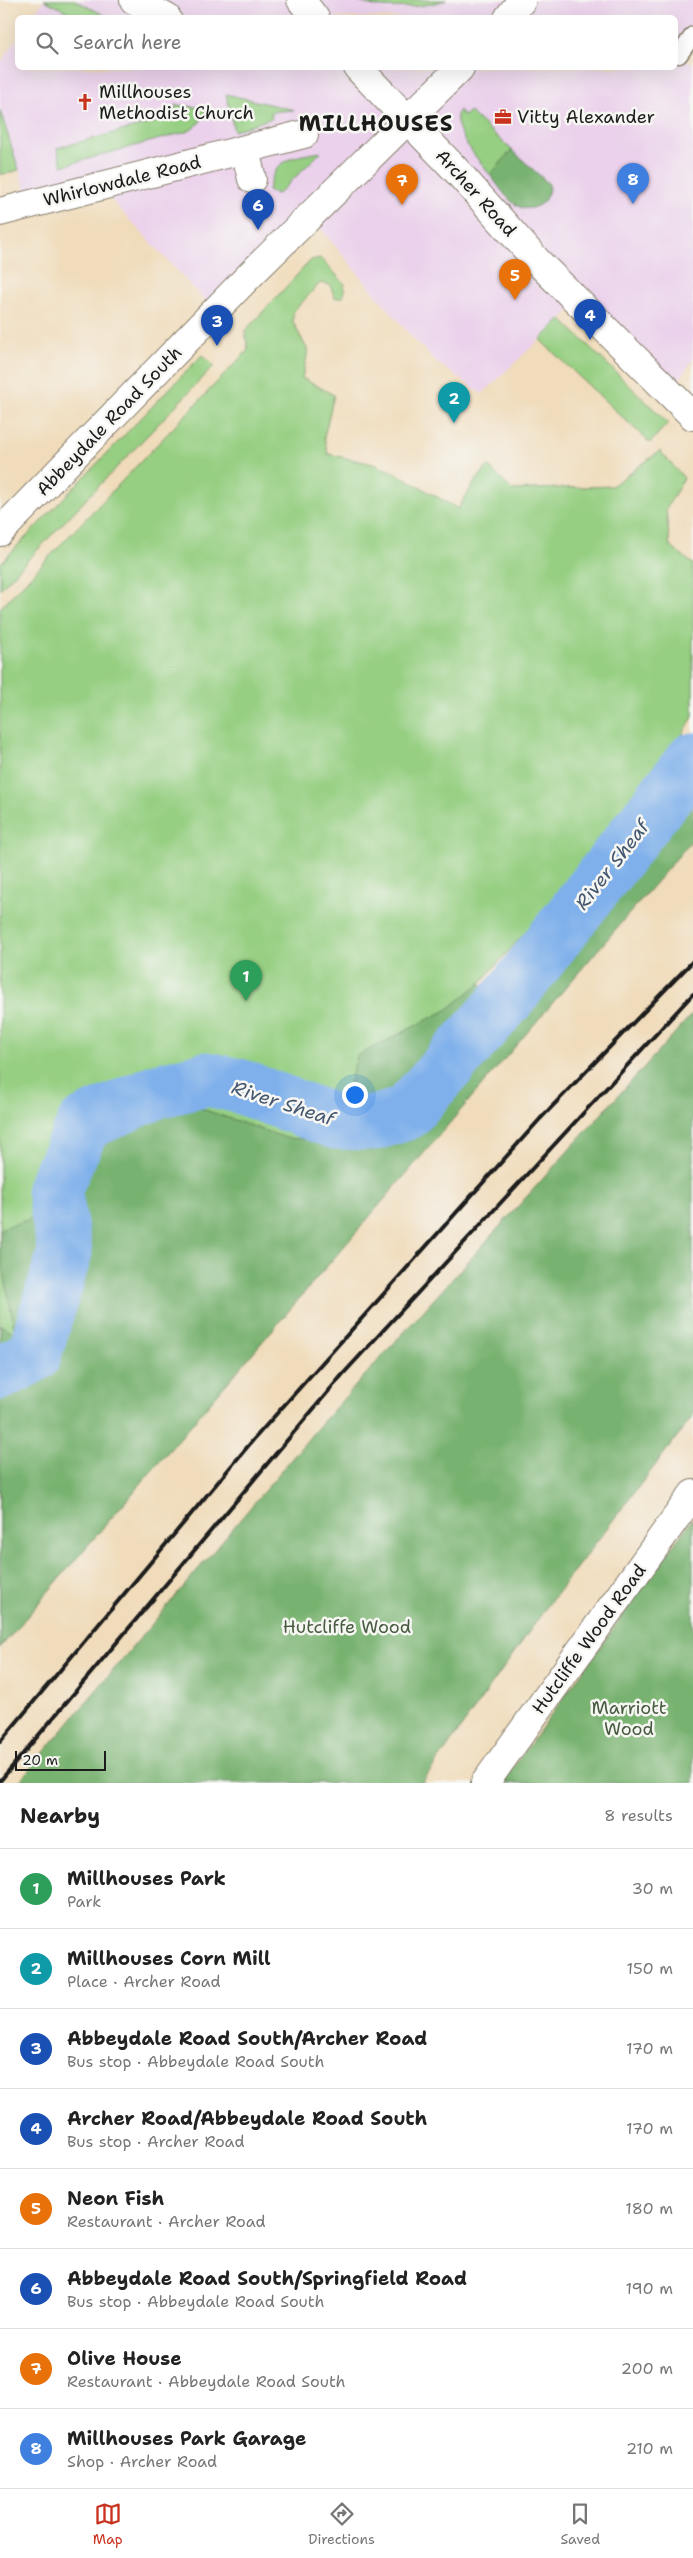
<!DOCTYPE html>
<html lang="en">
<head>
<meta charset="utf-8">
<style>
  body { margin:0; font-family:"Shantell Sans",sans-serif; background:#f2f2f2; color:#222 }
  .scale { position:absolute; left:15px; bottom:12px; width:91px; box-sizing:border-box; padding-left:5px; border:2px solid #1c1c1c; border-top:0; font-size:14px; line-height:18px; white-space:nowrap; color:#1c1c1c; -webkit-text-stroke:4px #f6f6f2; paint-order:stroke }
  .you { position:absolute; left:354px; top:1094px; width:18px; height:18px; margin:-12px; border:4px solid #fff; border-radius:50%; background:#1a73e8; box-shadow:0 0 0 8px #1a73e833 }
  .badge { display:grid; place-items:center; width:32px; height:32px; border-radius:50%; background:#c8321e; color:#fff; font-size:16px; font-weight:700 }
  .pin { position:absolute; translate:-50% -41px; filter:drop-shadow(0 1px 2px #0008) }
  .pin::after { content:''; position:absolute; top:26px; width:18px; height:15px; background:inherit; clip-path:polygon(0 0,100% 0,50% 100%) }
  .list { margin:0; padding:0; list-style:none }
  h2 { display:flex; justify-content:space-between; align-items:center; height:65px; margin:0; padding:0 20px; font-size:21px }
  h2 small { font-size:16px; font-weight:400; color:#767676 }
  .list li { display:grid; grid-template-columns:32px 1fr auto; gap:15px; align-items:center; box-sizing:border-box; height:80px; padding:0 20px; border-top:1px solid #e0e0e0 }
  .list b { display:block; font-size:19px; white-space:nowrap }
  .list p { margin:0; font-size:16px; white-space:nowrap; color:#767676 }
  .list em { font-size:16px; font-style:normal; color:#767676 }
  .icon { flex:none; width:28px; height:28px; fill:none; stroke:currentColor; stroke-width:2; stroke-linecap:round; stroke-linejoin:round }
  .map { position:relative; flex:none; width:693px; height:1783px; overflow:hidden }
  .search { position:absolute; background:#fff; box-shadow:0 5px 20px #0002; left:15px; right:15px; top:15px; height:55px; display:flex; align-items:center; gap:12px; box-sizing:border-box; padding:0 18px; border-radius:8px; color:#767676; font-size:19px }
  .sheet { height:705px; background:#fff }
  nav { display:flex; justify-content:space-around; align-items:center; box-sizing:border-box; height:70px; border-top:1px solid #e0e0e0; background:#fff; font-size:14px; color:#767676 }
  nav a { display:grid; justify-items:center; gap:2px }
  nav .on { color:#c8321e }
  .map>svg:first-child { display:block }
  .built { fill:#ebd1eb }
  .green { fill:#96cf82; stroke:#59764f }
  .forest { fill:#78b270; stroke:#4a6746 }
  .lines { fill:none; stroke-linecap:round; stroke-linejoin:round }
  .river { stroke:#7fb0eb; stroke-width:55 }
  .service-casing { stroke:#867c6b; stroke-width:19 }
  .minor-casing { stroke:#867c6b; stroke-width:30 }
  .tertiary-casing { stroke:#867c6b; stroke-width:30 }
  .primary-casing { stroke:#867c6b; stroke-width:30 }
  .service { stroke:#fff; stroke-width:16 }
  .minor { stroke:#fff; stroke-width:28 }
  .tertiary { stroke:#fff; stroke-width:28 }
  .primary { stroke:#fff; stroke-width:28 }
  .rail { stroke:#1c1c1c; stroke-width:4 }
  .labels { text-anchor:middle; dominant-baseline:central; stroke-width:5; stroke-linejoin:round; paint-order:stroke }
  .poi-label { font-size:18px; fill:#1c1c1c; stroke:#f6f6f2; text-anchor:start }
  .street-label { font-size:18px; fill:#1c1c1c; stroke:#f6f6f2 }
  .park-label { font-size:18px; fill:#475b40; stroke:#f6f6f2 }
  .water-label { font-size:19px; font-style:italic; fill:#44576f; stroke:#f6f6f2 }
  .district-label { font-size:22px; font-weight:bold; letter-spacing:1px; fill:#1c1c1c; stroke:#f6f6f2 }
</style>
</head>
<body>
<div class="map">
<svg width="693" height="1783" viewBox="0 0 693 1783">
  <rect width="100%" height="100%" fill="#f6f6f2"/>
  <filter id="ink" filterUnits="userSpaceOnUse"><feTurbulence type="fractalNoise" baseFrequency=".02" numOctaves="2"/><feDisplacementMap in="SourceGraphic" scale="10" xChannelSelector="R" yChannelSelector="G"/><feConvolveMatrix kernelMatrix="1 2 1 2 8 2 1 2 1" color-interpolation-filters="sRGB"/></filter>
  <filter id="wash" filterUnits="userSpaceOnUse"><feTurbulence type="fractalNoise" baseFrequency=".0096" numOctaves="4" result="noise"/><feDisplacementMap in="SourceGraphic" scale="20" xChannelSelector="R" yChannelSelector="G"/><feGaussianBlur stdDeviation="1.12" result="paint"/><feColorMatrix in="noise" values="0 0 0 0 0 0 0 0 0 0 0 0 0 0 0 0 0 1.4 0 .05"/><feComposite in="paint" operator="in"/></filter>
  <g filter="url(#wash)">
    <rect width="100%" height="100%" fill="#f0dbba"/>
    <!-- built -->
    <path class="built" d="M44,0H693V35L680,55L693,64V359L670,394L578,303L482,394L436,362L411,336L310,216L215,311L99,187L30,204L0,110V64L17,39L18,68H676V18L32,17Z"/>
    <!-- green -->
    <g class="green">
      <path d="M44,0H75L108,17H78Z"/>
      <path d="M354,0H447C418,8 382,12 354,0Z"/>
      <path d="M226,94L294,110L271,112L272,118L234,131Z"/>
      <path d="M176,105L206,108C204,118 198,126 189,131L62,166L57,148L174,117Z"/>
      <path d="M0,110L19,170L0,175Z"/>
      <path d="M459,110L464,116L469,111L512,150L490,175C480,161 448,127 459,110Z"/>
      <path d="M321,152L278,194L268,191C275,158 291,157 321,152Z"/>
      <path d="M320,258L345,284L343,297L335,298L330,285L320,283L293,312V322L308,351L302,378L334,395L324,437L328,454L373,464L396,473L458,509L474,483L488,466L512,490L612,486L660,451L684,478L666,509L670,546L693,564V717L670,755L567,886L480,983L519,1040L0,1648V608L248,350L245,331L311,260Z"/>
      <path d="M561,319L668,423L650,443L540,340Z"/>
      <path d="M202,355L214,366L0,589V564Z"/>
    </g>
    <!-- forest -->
    <g class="forest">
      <path d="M512,150L549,184C549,192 547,200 539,205C516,218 503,191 490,175Z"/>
      <path d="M693,787V839L0,1648V1325L15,1333L0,1251V1229L38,1216L96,1138L188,1104L286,1138L333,1141L357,1056L448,1009L480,983L503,1017Z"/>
      <path d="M693,1013V1416L548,1605L422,1783H18L319,1426Z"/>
      <path d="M693,1518V1783H502Z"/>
    </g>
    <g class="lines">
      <!-- river -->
      <path class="river" d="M0,1373L34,1355L65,1252L54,1189L84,1124L157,1091L207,1079L239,1086L336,1122L375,1123L406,1113L510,996L693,760"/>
    </g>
  </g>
  <g filter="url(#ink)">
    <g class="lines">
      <!-- service casing -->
      <g class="service-casing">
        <path id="service" d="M679,55L693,35"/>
      </g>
      <!-- minor casing -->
      <g class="minor-casing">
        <g id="minor">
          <path d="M301,0L315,18"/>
          <path d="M245,150L252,179"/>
          <path d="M0,212L304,134"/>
        </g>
      </g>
      <!-- tertiary casing -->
      <g class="tertiary-casing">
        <g id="tertiary">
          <path d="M134,0L167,18"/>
          <path d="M358,68L455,169L539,263L693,416"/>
          <path d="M485,1783L693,1494"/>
        </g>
      </g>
      <!-- primary casing -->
      <g class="primary-casing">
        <g id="primary">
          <path d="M508,18L522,0"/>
          <path d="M0,532L250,275L460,68"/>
        </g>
      </g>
      <!-- service -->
      <use href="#service" class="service"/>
      <!-- minor -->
      <use href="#minor" class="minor"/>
      <!-- tertiary -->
      <use href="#tertiary" class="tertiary"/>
      <!-- primary -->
      <use href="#primary" class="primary"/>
      <!-- rail -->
      <g class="rail">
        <path d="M0,1742L254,1439L540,1119L693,961"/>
        <path d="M0,1781L343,1374L693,994"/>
      </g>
    </g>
  </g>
  <!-- icons -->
  <defs>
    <g id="church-bare" transform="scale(1.35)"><path d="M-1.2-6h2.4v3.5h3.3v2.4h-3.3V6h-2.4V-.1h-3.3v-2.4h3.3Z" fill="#c8321e" stroke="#f6f6f2" stroke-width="2.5" paint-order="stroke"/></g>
    <g id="office-bare" transform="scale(1.35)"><path d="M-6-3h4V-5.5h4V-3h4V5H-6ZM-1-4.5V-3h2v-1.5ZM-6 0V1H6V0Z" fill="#c8321e" stroke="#f6f6f2" stroke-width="2.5" paint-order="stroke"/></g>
  </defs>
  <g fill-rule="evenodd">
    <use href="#church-bare" x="85" y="102"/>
    <use href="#office-bare" x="503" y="117"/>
  </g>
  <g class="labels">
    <!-- poi labels -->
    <g class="poi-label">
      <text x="99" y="92">Millhouses<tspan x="99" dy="21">Methodist Church</tspan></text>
      <text x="517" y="117">Vitty Alexander</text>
    </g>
    <!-- street labels -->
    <g class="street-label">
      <text transform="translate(122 181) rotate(-14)">Whirlowdale Road</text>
      <text transform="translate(476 193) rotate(48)">Archer Road</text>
      <text transform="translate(109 421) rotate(-46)">Abbeydale Road South</text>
      <text transform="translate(589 1639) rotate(-54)">Hutcliffe Wood Road</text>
    </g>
    <!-- park labels -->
    <g class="park-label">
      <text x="347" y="1627">Hutcliffe Wood</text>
      <text x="629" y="1708">Marriott<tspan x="629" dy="21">Wood</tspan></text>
    </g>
    <!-- water labels -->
    <g class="water-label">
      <text transform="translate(612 865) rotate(-52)">River Sheaf</text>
      <text transform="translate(283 1103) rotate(18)">River Sheaf</text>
    </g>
    <!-- district labels -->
    <g class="district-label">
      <text x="376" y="123">MILLHOUSES</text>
    </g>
  </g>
</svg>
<div class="scale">20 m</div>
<div class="you"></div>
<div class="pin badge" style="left:246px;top:1001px;background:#2e9e5b">1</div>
<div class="pin badge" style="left:454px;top:423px;background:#0f9aa8">2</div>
<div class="pin badge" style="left:217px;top:346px;background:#1a4fb4">3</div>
<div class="pin badge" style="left:590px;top:340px;background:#1a4fb4">4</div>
<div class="pin badge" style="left:515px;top:300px;background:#e8710a">5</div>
<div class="pin badge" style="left:258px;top:230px;background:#1a4fb4">6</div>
<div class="pin badge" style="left:402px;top:205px;background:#e8710a">7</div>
<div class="pin badge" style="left:633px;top:204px;background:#3f7fe0">8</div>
<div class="search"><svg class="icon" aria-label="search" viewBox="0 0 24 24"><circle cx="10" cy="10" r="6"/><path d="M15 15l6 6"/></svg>Search here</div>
</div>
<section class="sheet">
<h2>Nearby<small>8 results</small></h2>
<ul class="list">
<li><span class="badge" style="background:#2e9e5b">1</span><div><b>Millhouses Park</b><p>Park</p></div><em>30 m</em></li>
<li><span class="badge" style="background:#0f9aa8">2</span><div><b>Millhouses Corn Mill</b><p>Place · Archer Road</p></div><em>150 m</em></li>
<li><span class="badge" style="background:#1a4fb4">3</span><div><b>Abbeydale Road South/Archer Road</b><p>Bus stop · Abbeydale Road South</p></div><em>170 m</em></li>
<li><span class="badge" style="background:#1a4fb4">4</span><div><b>Archer Road/Abbeydale Road South</b><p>Bus stop · Archer Road</p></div><em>170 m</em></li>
<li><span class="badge" style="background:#e8710a">5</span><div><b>Neon Fish</b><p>Restaurant · Archer Road</p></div><em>180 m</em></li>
<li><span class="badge" style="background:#1a4fb4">6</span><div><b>Abbeydale Road South/Springfield Road</b><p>Bus stop · Abbeydale Road South</p></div><em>190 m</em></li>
<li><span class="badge" style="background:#e8710a">7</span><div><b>Olive House</b><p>Restaurant · Abbeydale Road South</p></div><em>200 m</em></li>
<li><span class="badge" style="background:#3f7fe0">8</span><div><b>Millhouses Park Garage</b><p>Shop · Archer Road</p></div><em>210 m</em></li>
</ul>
</section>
<nav>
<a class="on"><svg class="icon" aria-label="map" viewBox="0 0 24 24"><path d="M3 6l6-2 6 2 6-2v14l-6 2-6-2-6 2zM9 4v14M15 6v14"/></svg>Map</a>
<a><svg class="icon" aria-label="directions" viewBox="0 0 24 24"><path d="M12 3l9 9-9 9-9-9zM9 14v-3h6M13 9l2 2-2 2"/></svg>Directions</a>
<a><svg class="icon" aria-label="saved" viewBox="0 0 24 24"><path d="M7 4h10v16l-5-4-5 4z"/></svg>Saved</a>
</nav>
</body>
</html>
